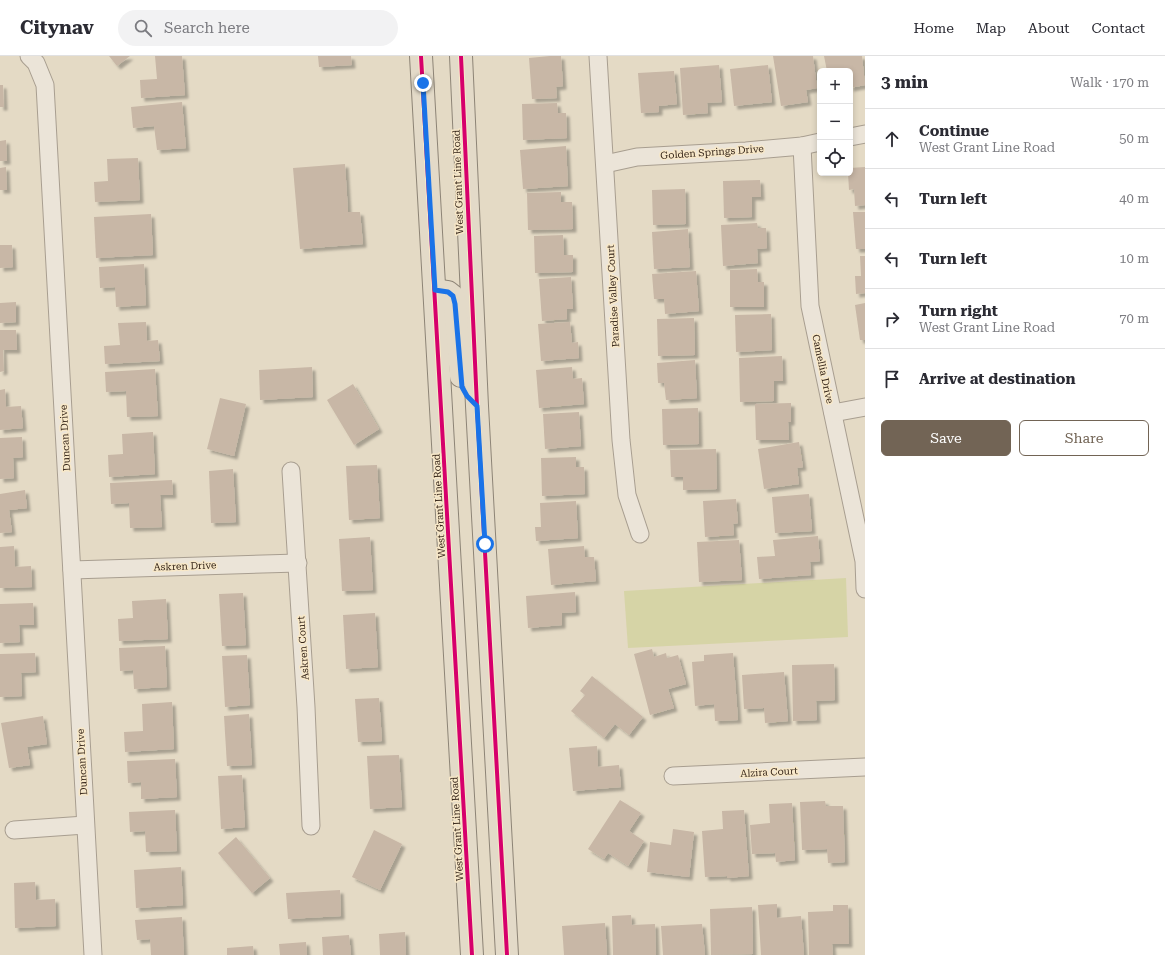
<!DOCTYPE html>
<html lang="en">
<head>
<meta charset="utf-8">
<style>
  body { margin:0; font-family:"Roboto Serif",serif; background:#f2f2f3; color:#2b2b33 }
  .controls { position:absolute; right:12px; top:12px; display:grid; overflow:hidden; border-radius:6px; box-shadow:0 2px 6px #0003 }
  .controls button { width:36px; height:36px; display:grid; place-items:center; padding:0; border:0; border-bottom:1px solid #e1e1e2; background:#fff; color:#2b2b33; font:20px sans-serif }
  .stop { position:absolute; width:12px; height:12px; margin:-9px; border:3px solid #1a73e8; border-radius:50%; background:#fff }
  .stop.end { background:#1a73e8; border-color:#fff; box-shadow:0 1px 4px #0008 }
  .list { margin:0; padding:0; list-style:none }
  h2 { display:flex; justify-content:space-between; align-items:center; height:52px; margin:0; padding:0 16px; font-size:17px }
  h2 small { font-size:13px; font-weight:400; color:#7c7c81 }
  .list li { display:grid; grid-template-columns:26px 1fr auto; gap:12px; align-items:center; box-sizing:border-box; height:60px; padding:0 16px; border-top:1px solid #e1e1e2 }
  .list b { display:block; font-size:15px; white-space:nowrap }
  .list p { margin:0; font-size:13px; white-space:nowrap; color:#7c7c81 }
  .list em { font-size:13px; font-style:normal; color:#7c7c81 }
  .actions { display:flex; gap:8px; padding:12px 16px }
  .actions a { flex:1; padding:9px 0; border:1px solid #726455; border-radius:6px; text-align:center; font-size:14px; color:#726455 }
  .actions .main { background:#726455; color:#fff }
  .icon { flex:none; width:22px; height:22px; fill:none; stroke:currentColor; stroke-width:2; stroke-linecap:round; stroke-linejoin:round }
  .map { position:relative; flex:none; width:865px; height:899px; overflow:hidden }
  header { display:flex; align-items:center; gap:24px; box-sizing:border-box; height:56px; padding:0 20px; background:#fff; border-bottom:1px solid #e1e1e2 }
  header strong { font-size:19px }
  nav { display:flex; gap:22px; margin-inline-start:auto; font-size:14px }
  .search { width:280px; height:36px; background:#f2f2f3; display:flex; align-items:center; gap:10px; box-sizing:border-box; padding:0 14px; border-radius:22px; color:#7c7c81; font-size:15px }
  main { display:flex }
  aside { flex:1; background:#fff }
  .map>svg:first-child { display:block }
  .green { fill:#d6d4a6 }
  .building { fill:#c8b7a6; filter:url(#shadow) }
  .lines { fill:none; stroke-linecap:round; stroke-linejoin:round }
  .minor-casing { stroke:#a89e90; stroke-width:19 }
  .primary-casing { stroke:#8d8476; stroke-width:24 }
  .minor { stroke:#ebe4d8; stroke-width:17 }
  .primary { stroke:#e3dac8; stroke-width:22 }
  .cycleway-casing { stroke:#f8e8c8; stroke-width:6 }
  .cycleway { stroke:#d6006c; stroke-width:4 }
  .route { stroke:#1a73e8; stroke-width:5 }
  .labels { text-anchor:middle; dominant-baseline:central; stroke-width:3; stroke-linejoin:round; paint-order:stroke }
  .street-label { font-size:10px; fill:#352519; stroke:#f8e8c8 }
</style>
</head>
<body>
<header>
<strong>Citynav</strong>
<div class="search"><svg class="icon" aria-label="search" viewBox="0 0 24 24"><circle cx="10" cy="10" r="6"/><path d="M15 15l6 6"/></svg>Search here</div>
<nav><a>Home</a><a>Map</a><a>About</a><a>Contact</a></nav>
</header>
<main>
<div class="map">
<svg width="865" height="899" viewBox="0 0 865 899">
  <defs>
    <filter id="shadow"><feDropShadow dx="3.5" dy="3.5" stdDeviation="1" flood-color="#0004"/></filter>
  </defs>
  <rect width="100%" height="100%" fill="#e4dac5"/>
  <!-- green -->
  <path class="green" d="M846,522L848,581L628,592L624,535Z"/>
  <!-- building -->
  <g class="building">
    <path d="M109,0H130L117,10Z"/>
    <path d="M155,0H182L185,39L141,42L140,24L157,23Z"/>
    <path d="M318,0H351L352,9L319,11Z"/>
    <path d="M550,0H561L563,30L556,31L557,42L532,43L529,2Z"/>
    <path d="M773,0H813L817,32L806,34L808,46L781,50Z"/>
    <path d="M824,0H862L865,29L850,32V15H827Z"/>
    <path d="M719,9L722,46L707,47L708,57L683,59L680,12Z"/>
    <path d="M768,9L772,46L734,50L730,13Z"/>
    <path d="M674,15L677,48L659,50V56L641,57L638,17Z"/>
    <path d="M0,29H3L4,51H0Z"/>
    <path d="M182,46L186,92L157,94L154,70L133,72L131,51Z"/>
    <path d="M557,47L558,57H566L567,82L523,84L522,48Z"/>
    <path d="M6,84L7,105H0V85Z"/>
    <path d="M566,90L568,130L523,133L520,94Z"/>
    <path d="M138,102L140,144L95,146L94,126L108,125L107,103Z"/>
    <path d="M345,108L348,156H360L363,188L300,193L293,112Z"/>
    <path d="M6,111L7,134H0V112Z"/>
    <path d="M865,111V149L855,150L854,133L849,134L848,117H850V112Z"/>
    <path d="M760,124L761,141H752V161L724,162L723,125Z"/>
    <path d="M685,133L686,168L653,169L652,134Z"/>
    <path d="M561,136V146H572L573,173L528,174L527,137Z"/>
    <path d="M853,156H865V193H856Z"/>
    <path d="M151,158L153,199L96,202L94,161Z"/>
    <path d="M757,167L758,172H766L767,192L757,193L758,207L723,210L721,169Z"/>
    <path d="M688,173L690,211L654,213L652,176Z"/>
    <path d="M563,179L564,199H573V216L535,217L534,180Z"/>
    <path d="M0,189H12L13,211L0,212Z"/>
    <path d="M860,200H865V237L856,238L855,220H861Z"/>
    <path d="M144,208L146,249L116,251L115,231L100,232L99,211Z"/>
    <path d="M757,213L758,226H764V251H730V214Z"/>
    <path d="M696,215L699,255L665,258L664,243H654L652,218Z"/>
    <path d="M571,221L573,253H567V263L542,265L539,223Z"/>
    <path d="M16,246V266L0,267V247Z"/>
    <path d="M865,247V284H860L855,249Z"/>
    <path d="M771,258L772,294L736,296L735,259Z"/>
    <path d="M694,262L695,299L658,300L657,263Z"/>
    <path d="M146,266L147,285L158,284L160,305L105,308L104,290L120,289L118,267Z"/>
    <path d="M570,266L572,287L578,286L579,302L541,305L538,268Z"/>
    <path d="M0,274H16L17,294H3L4,315L0,316Z"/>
    <path d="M782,300L783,325H774V345L740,346L739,302Z"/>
    <path d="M695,304L697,342L666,344L664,327H658L657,307Z"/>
    <path d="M312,311L313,341L260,344L259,314Z"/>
    <path d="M572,311L573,323L582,322L584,348L539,352L536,314Z"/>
    <path d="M155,313L158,360L127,361L126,335L106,336L105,316Z"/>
    <path d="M353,328L379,373L354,389L327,344Z"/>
    <path d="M5,333L6,351L21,350L23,372L0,374V334Z"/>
    <path d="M220,342L246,348L234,400L207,393Z"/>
    <path d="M791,347V366H788L789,384H756L755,348Z"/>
    <path d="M698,352L699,388L663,389L662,353Z"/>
    <path d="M579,356L581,390L545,393L543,358Z"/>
    <path d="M153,376L155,418L109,421L108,399L123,398L122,378Z"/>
    <path d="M22,381L23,401L13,402L14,422L0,423V382Z"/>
    <path d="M799,386L803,411L797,412L799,428L764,433L758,393Z"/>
    <path d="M716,393L717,433L683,434V421H671L670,394Z"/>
    <path d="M576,401V411H584L585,438L542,440L541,402Z"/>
    <path d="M377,409L380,462L349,464L346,410Z"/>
    <path d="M233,413L236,466L211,467L209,415Z"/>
    <path d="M172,424L173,439H160L162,471L130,472L129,447L111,448L110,427Z"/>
    <path d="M25,434L27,452L9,454L12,476L0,477V438Z"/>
    <path d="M809,438L812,475L775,477L772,441Z"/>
    <path d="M736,443L738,467L733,468L734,479L705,481L703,445Z"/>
    <path d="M576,445L578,482L536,485L535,471H541L540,447Z"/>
    <path d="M818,480L820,505L810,506L811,519L759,523L757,501L775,500L773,484Z"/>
    <path d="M370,481L373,534L342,535L339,483Z"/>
    <path d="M739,484L742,524L699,526L697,486Z"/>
    <path d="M14,490L15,511L31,510L32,531L0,532V491Z"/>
    <path d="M584,490L585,501H594L596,525L551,529L548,493Z"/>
    <path d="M575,536L576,556L562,557V569L528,572L526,540Z"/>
    <path d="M243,537L246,589L222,590L219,538Z"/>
    <path d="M166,543L168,583L119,585L118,563L133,562L132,545Z"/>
    <path d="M33,547L34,569H19L20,586L0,587V548Z"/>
    <path d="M375,557L378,611L346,613L343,559Z"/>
    <path d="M165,590L167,631L134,633L133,614L120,615L119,592Z"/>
    <path d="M652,593L654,601L666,597L667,602L678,599L686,628L668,633L674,652L650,659L634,598Z"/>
    <path d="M35,597L36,616L21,617L22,640L0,641V598Z"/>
    <path d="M733,597L738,664L715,665L714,648L695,650L692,606L704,605V599Z"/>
    <path d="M247,599L250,649L225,651L222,600Z"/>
    <path d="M834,608L835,644L816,645L817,664L793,665L792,609Z"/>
    <path d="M784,616L788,665L765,667L764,652L744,653L742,619Z"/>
    <path d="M592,620L643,661L629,679L615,668L604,682L571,655L585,639L580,635Z"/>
    <path d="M379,642L382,685L358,686L355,643Z"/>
    <path d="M172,646L174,693L125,696L124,676L143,675L142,648Z"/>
    <path d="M249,658L252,709L227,710L224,660Z"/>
    <path d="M43,660L47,688L27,691L30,709L9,712L1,667Z"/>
    <path d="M597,690L598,711L619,709L621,731L573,735L569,692Z"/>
    <path d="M399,699L402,751L370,753L367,700Z"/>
    <path d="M175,703L177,741L141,743V726L128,727L127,705Z"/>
    <path d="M242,719L245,771L221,773L218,720Z"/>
    <path d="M620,744L641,757L629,775L644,785L628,810L608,797L604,803L588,793Z"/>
    <path d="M825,745L826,750H843L845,806L828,807L827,793L802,794L800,746Z"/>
    <path d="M792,747L795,804L776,806L775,797L752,798L750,769L770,767L769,748Z"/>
    <path d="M175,754L177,795L146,796L145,775L130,776L129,756Z"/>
    <path d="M744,754L749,820L727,822V820L705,821L702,775L723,773L722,755Z"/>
    <path d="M673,773L694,776L689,821L647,816L650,786L671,789Z"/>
    <path d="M374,774L402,788L380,834L352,821Z"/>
    <path d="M236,781L270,822L252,837L218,797Z"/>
    <path d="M181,811L183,849L136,852L134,814Z"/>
    <path d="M35,826L36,844L55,843L56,870L15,872L14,827Z"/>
    <path d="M340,834L341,860L288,863L286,837Z"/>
    <path d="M777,848V862L801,860L804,899H761L758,849Z"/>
    <path d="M833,849H848L849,888H832L833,899H809L808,856L833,855Z"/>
    <path d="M752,851L753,898L711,899L710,853Z"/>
    <path d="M631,859L632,869L655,868L656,899H613L612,860Z"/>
    <path d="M182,861L184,899H151L150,883L137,884L135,864Z"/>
    <path d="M605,867L607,899H564L562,870Z"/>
    <path d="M702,868L705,899H663L661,870Z"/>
    <path d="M405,876L406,899H380L379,878Z"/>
    <path d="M349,879L351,899H323L322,881Z"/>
    <path d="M306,886L307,899H280L279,888Z"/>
    <path d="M253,890L254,899H227V892Z"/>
  </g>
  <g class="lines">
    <!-- minor casing -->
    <g class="minor-casing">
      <g id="minor">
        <path d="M29,0L36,7L45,29L93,899"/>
        <path d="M598,0L621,384L627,439L640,478"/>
        <path d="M850,81L865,78"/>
        <path d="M802,90L810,250L864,505L865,533"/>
        <path d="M605,108L637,101L746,95L802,90L820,86"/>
        <path d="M833,357L865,351"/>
        <path d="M291,415L306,651L311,770"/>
        <path d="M72,514L298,507"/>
        <path d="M673,720L865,711"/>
        <path d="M14,774L85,769"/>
      </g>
    </g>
    <!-- primary casing -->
    <g class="primary-casing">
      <g id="primary">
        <path d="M421,0L472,899"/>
        <path d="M461,0L477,350L507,899"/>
        <path d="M435,234L448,236L453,240L455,249L461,320"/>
      </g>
    </g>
    <!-- minor -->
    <use href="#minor" class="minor"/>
    <!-- primary -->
    <use href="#primary" class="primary"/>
    <!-- cycleway casing -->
    <g class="cycleway-casing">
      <g id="cycleway">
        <path d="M421,0L472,899"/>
        <path d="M461,0L477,350L507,899"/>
      </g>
    </g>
    <!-- cycleway -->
    <use href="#cycleway" class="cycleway"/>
  </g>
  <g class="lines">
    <!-- route -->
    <path class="route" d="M423,27L435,234L448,236L453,240L455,248L462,331L467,340L477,350L485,488"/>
  </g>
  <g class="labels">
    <!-- street labels -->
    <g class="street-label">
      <text transform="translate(712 96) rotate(-4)">Golden Springs Drive</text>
      <text transform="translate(458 126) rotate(-92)">West Grant Line Road</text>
      <text transform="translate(613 240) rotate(-93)">Paradise Valley Court</text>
      <text transform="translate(823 313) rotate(78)">Camellia Drive</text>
      <text transform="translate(65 382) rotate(-93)">Duncan Drive</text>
      <text transform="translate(439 450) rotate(-93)">West Grant Line Road</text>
      <text transform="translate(185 510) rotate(-2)">Askren Drive</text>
      <text transform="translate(303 592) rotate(-94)">Askren Court</text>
      <text transform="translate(82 706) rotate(-93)">Duncan Drive</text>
      <text transform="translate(769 716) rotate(-3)">Alzira Court</text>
      <text transform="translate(457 773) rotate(-93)">West Grant Line Road</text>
    </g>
  </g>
</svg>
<div class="controls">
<button>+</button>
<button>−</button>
<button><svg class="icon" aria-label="locate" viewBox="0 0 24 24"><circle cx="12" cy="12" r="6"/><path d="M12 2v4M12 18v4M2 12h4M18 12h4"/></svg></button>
</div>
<div class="stop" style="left:485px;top:488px"></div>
<div class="stop end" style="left:423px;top:27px"></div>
</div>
<aside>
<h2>3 min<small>Walk · 170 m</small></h2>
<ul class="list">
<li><svg class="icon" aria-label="ahead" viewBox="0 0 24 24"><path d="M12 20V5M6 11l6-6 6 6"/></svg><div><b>Continue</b><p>West Grant Line Road</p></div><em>50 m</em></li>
<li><svg class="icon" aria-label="left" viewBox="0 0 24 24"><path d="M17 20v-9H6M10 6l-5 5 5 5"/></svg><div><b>Turn left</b></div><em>40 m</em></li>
<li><svg class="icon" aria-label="left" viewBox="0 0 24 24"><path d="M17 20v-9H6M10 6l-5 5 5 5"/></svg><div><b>Turn left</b></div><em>10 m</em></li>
<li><svg class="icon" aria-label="right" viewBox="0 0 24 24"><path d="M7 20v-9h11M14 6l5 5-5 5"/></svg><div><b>Turn right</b><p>West Grant Line Road</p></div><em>70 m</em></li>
<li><svg class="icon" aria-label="arrive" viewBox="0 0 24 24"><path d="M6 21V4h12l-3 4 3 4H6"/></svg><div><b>Arrive at destination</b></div></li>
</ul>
<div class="actions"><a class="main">Save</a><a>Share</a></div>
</aside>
</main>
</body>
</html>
